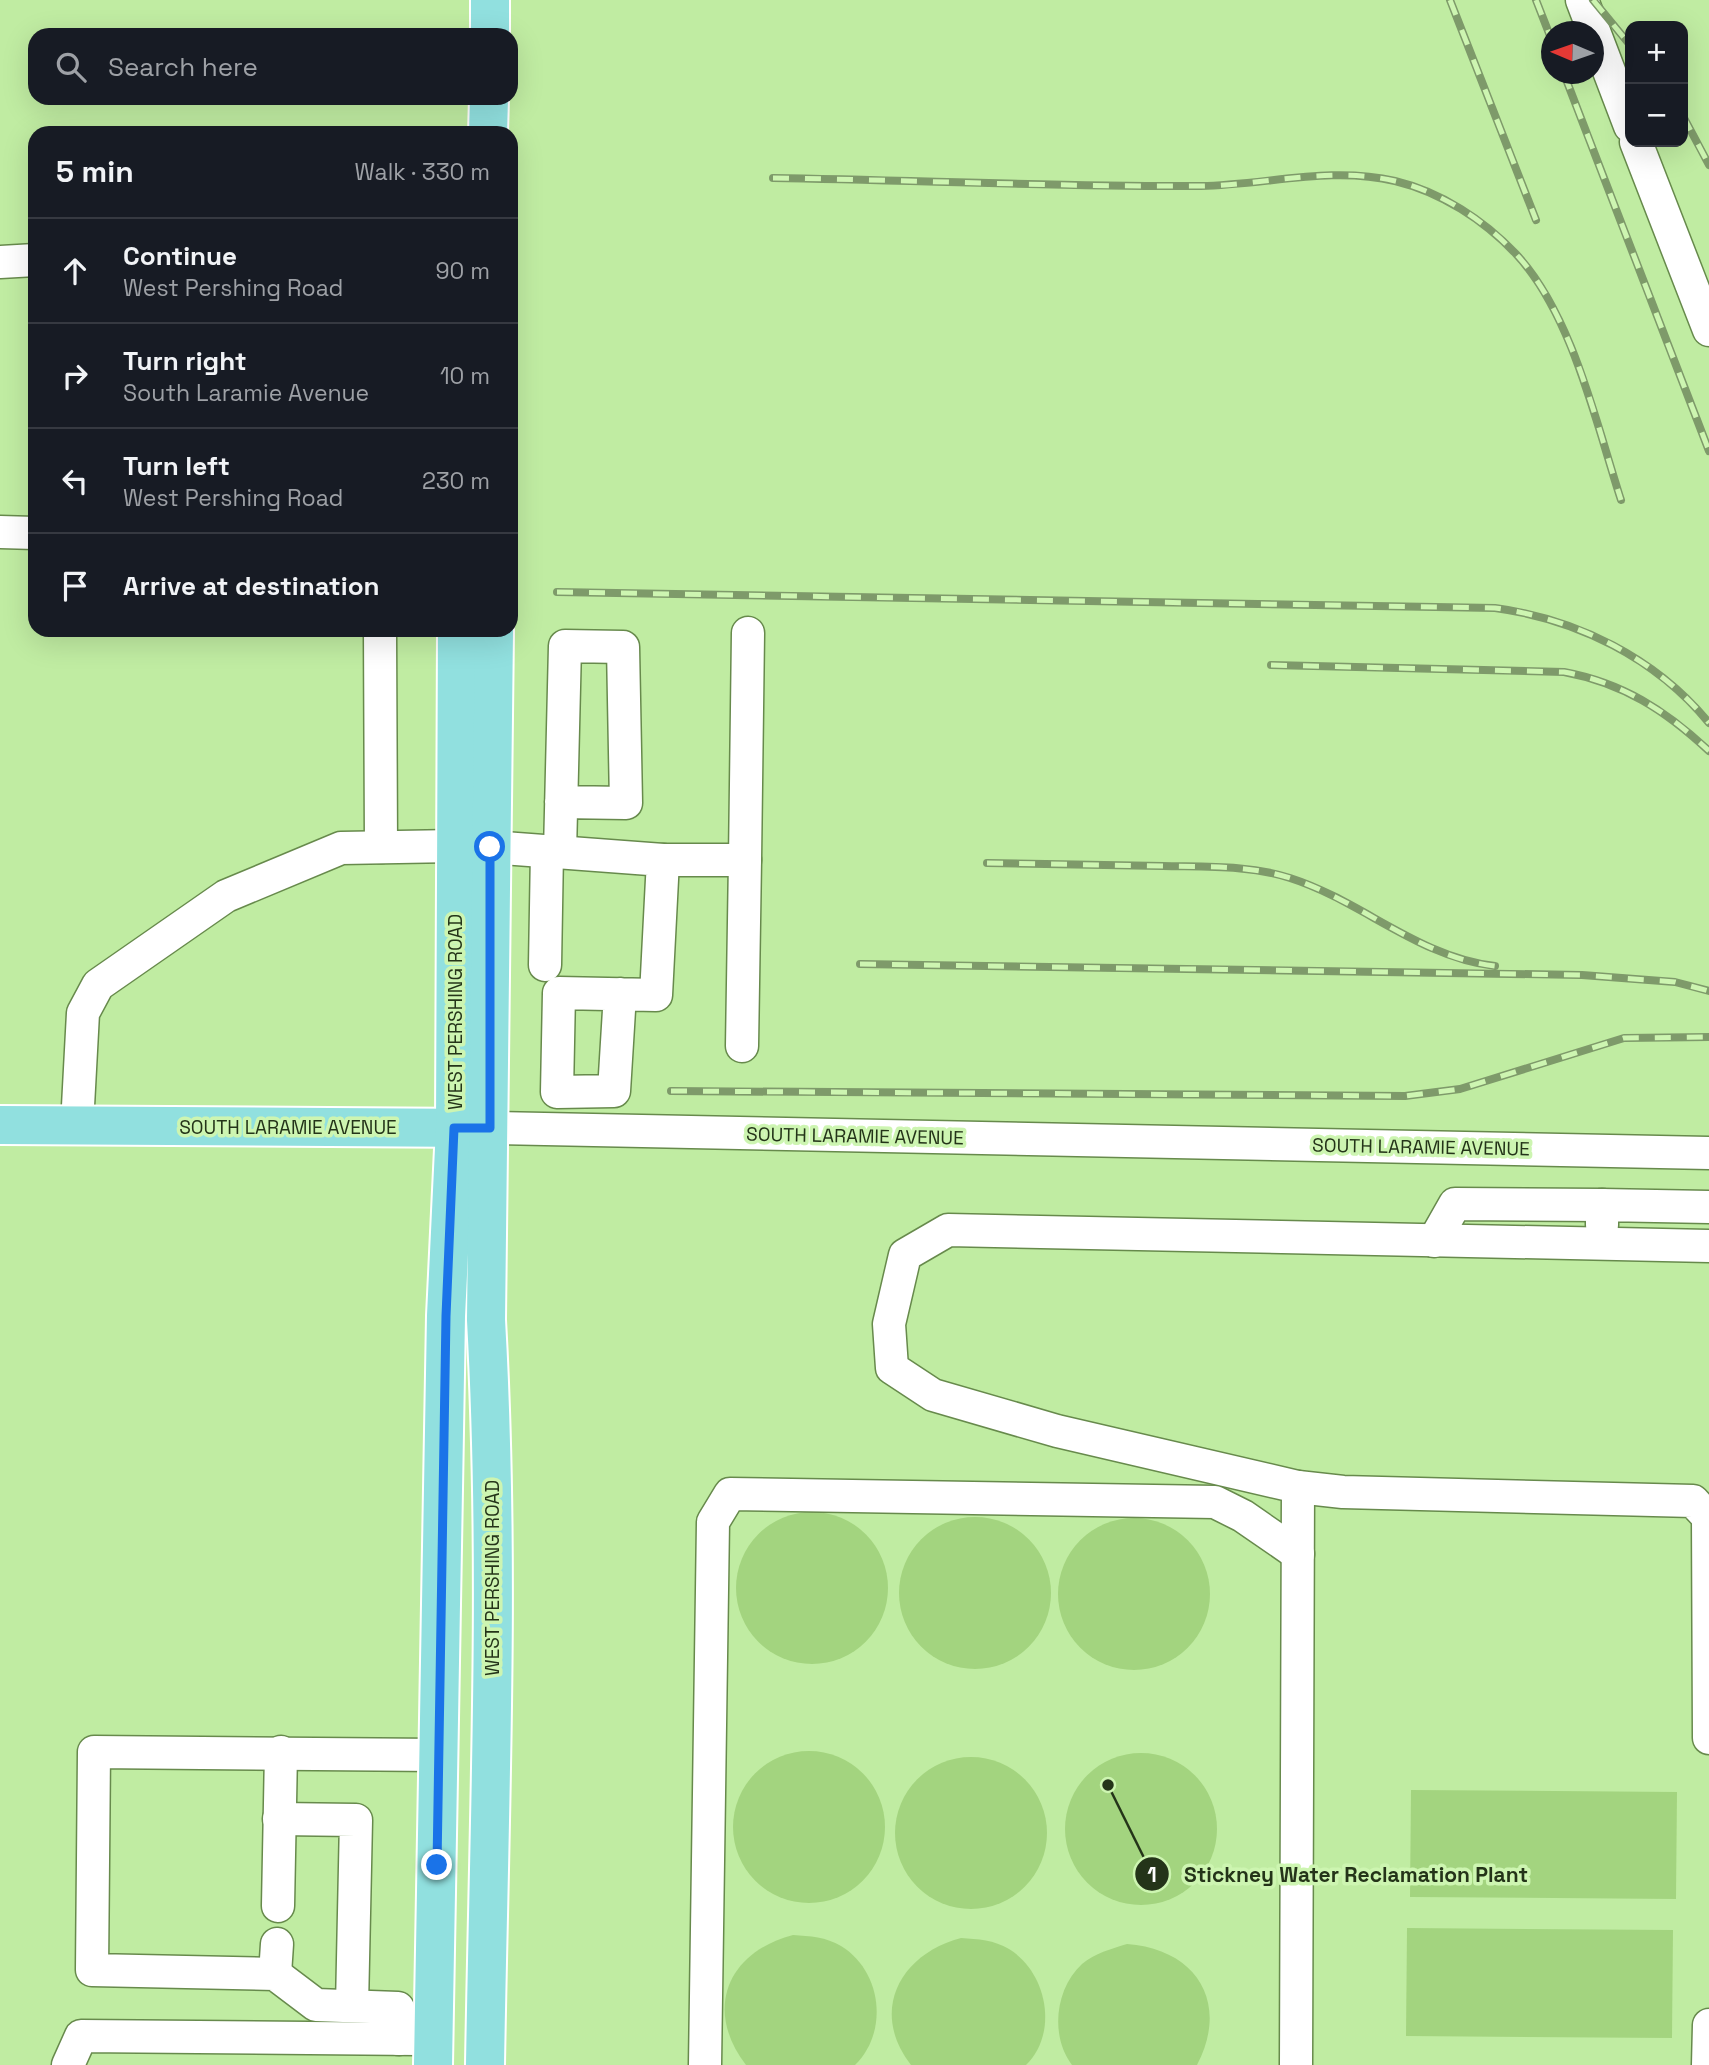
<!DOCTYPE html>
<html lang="en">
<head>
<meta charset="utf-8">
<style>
  body { margin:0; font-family:"Space Grotesk",sans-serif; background:#20242c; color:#f1f3f6 }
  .controls { position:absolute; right:21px; top:21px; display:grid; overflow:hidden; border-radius:14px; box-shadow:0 7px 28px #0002 }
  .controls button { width:63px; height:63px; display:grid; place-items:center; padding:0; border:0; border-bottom:2px solid #363941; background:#171b24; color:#f1f3f6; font:35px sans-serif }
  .compass { position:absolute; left:1541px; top:21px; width:63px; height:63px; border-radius:50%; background:#171b24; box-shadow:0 7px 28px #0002; rotate:272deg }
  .stop { position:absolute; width:21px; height:21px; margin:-16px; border:5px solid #1a73e8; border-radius:50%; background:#fff }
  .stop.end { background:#1a73e8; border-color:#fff; box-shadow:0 2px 7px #0008 }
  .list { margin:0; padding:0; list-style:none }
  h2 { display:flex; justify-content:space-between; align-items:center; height:91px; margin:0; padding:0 28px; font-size:30px }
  h2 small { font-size:23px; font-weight:400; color:#9ea1a6 }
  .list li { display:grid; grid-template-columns:46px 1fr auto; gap:21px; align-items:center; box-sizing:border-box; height:105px; padding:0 28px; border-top:2px solid #363941 }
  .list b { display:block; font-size:26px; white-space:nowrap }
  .list p { margin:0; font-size:23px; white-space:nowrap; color:#9ea1a6 }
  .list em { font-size:23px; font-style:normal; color:#9ea1a6 }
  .icon { flex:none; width:38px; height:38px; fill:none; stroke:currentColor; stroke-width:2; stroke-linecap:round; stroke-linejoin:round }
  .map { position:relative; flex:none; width:1709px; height:2065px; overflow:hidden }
  .search { position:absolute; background:#171b24; box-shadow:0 7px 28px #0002; left:28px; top:28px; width:490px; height:77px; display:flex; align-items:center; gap:18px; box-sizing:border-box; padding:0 24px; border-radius:21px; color:#9ea1a6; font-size:26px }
  .panel { position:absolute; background:#171b24; box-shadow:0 7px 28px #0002; left:28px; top:126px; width:490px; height:511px; border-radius:21px }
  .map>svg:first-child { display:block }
  .built { fill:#c0eca2; fill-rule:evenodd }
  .water { fill:#a3d47f }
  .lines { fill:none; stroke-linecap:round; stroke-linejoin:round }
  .minor-casing { stroke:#678a4c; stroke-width:35 }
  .major-casing { stroke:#fff; stroke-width:42 }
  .minor { stroke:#fff; stroke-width:32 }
  .major { stroke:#91e0df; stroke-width:38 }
  .rail-casing { stroke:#7e9a6a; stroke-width:8 }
  .rail { stroke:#cdf5b1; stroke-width:5; stroke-dasharray:16; stroke-linecap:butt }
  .route { stroke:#1a73e8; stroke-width:9 }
  .labels { text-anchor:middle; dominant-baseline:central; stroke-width:7; stroke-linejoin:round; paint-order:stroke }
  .street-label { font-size:19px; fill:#243419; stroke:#cdf5b1 }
  .leader { fill:none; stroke:#243419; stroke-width:2.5 }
  .callout-dot { fill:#243419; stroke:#cdf5b1; stroke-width:2.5 }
  .mark-label { font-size:21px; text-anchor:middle; font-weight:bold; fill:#fff }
  .callout-label { font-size:21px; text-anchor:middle; font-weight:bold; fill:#243419; stroke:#cdf5b1; stroke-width:7; stroke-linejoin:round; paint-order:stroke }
</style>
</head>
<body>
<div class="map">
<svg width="1709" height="2065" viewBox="0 0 1709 2065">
  <rect width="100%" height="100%" fill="#cdf5b1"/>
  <!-- built -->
  <path class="built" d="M0,0H1709V2065H0ZM1630,26H1683V142H1630ZM1552,32H1594V74H1552ZM35,35H511V98H35ZM35,133H511V630H35Z"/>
  <!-- water -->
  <g class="water">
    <circle cx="812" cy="1588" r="76"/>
    <circle cx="975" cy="1593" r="76"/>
    <circle cx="1134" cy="1594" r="76"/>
    <circle cx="809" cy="1827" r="76"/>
    <circle cx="1141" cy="1829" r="76"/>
    <circle cx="971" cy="1833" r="76"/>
    <path d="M1411,1790L1677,1792L1676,1899L1410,1897Z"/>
    <path d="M1407,1928L1673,1930L1672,2038L1406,2036Z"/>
    <path d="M793,1935C810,1936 826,1937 841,1946C882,1971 889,2032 855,2065H746C703,2009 728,1952 793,1935Z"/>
    <path d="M961,1938C978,1939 994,1940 1009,1949C1047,1972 1059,2033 1026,2065H911C869,2011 900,1954 961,1938Z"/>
    <path d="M1127,1944C1196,1949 1230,2002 1197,2065H1072C1050,2036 1055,1989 1082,1964C1095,1953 1111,1949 1127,1944Z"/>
  </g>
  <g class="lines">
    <!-- minor casing -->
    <g class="minor-casing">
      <g id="minor">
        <path d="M1582,0L1630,126"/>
        <path d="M1636,142L1709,330"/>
        <path d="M0,262L35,260"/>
        <path d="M0,532L35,533"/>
        <path d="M380,630L381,847"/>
        <path d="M490,847L663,860L656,995L559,993L557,1092L614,1091L620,994"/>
        <path d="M560,852L565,646L623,647L626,803L561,802"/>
        <path d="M663,860H745L748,633"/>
        <path d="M545,965L547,851"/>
        <path d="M742,1046L745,860"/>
        <path d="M77,1125L83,1013L98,985L226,896L341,848L455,846"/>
        <path d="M490,1128L1709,1153"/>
        <path d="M1602,1225V1205L1709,1207"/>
        <path d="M1434,1241L1455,1204L1602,1205"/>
        <path d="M1298,1487L1343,1492L1693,1501L1708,1517L1709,1738"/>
        <path d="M279,1819L356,1820L352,2006"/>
        <path d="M278,1906L281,1752"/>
        <path d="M275,1974L277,1944"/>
        <path d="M399,2039L398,2008L316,2005L275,1974L92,1970L94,1752L439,1755"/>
        <path d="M68,2065L81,2036L418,2039"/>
        <path d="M705,2065L713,1522L730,1494L1215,1502L1243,1516L1298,1554"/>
        <path d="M1296,2065L1298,1487L1057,1431L933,1395L892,1368L889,1324L905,1255L948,1230L1709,1246"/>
        <path d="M1708,2065L1709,2025"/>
      </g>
    </g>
    <!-- major casing -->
    <g class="major-casing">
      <g id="major">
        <path d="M490,35V0"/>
        <path d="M488,133L489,98"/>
        <path d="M0,1125L481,1128"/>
        <path d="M433,2065L446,1316L455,1128L457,630"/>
        <path d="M485,2065C489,1817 500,1568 486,1320L494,630"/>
      </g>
    </g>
    <!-- minor -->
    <use href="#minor" class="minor"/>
    <!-- major -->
    <use href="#major" class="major"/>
    <!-- rail casing -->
    <g class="rail-casing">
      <g id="rail">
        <path d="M1450,0L1536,220"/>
        <path d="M1536,0L1552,41"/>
        <path d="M1593,0L1630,45"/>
        <path d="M1564,74L1709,451"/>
        <path d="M1683,116L1709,165"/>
        <path d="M773,178C915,180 1058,187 1201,186C1266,185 1330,166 1395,181C1441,192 1484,220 1516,254C1572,314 1596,423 1621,500"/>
        <path d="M557,592L1495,608C1577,619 1656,658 1709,723"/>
        <path d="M1271,665L1564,672C1623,683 1665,710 1709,751"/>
        <path d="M987,863C1046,864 1104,865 1163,866C1205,867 1250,865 1290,878C1362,901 1418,957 1495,966"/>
        <path d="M860,964L1582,975L1675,982L1709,991"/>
        <path d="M671,1091L1405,1096L1460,1089L1624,1038L1709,1037"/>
      </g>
    </g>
    <!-- rail -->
    <use href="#rail" class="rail"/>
  </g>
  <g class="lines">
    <!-- route -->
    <path class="route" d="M437,1865L446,1316L454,1128H490V847"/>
  </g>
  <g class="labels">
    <!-- street labels -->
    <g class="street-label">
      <text transform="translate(455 1012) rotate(-90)">WEST PERSHING ROAD</text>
      <text x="288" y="1127">SOUTH LARAMIE AVENUE</text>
      <text transform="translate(855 1136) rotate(1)">SOUTH LARAMIE AVENUE</text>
      <text transform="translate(1421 1147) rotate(1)">SOUTH LARAMIE AVENUE</text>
      <text transform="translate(492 1578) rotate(-90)">WEST PERSHING ROAD</text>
    </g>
  </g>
  <!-- callouts -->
  <path class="leader" d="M1108 1785L1152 1874"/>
  <g class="callout-dot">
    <circle cx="1108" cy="1785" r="7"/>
    <circle cx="1152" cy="1874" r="18"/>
  </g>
  <g class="mark-label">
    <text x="1152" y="1882">1</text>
  </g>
  <g class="callout-label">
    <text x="1356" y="1882">Stickney Water Reclamation Plant</text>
  </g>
</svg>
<div class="controls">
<button>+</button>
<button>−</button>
</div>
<svg class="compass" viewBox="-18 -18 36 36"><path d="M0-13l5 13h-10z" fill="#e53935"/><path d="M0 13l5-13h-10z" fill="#9ea1a6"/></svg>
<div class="stop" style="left:490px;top:847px"></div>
<div class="stop end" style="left:437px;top:1865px"></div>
<div class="search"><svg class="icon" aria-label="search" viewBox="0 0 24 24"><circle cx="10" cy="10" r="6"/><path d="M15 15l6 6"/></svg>Search here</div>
<section class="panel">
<h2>5 min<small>Walk · 330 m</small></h2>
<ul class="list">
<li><svg class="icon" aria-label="ahead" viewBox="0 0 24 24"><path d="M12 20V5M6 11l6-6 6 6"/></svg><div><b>Continue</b><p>West Pershing Road</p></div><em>90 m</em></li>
<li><svg class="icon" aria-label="right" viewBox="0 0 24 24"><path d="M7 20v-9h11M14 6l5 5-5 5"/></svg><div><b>Turn right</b><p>South Laramie Avenue</p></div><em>10 m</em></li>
<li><svg class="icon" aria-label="left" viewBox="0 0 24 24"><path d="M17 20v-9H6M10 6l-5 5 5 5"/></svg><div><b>Turn left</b><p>West Pershing Road</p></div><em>230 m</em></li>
<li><svg class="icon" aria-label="arrive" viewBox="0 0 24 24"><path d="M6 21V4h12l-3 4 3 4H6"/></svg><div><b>Arrive at destination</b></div></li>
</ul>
</section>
</div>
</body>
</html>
